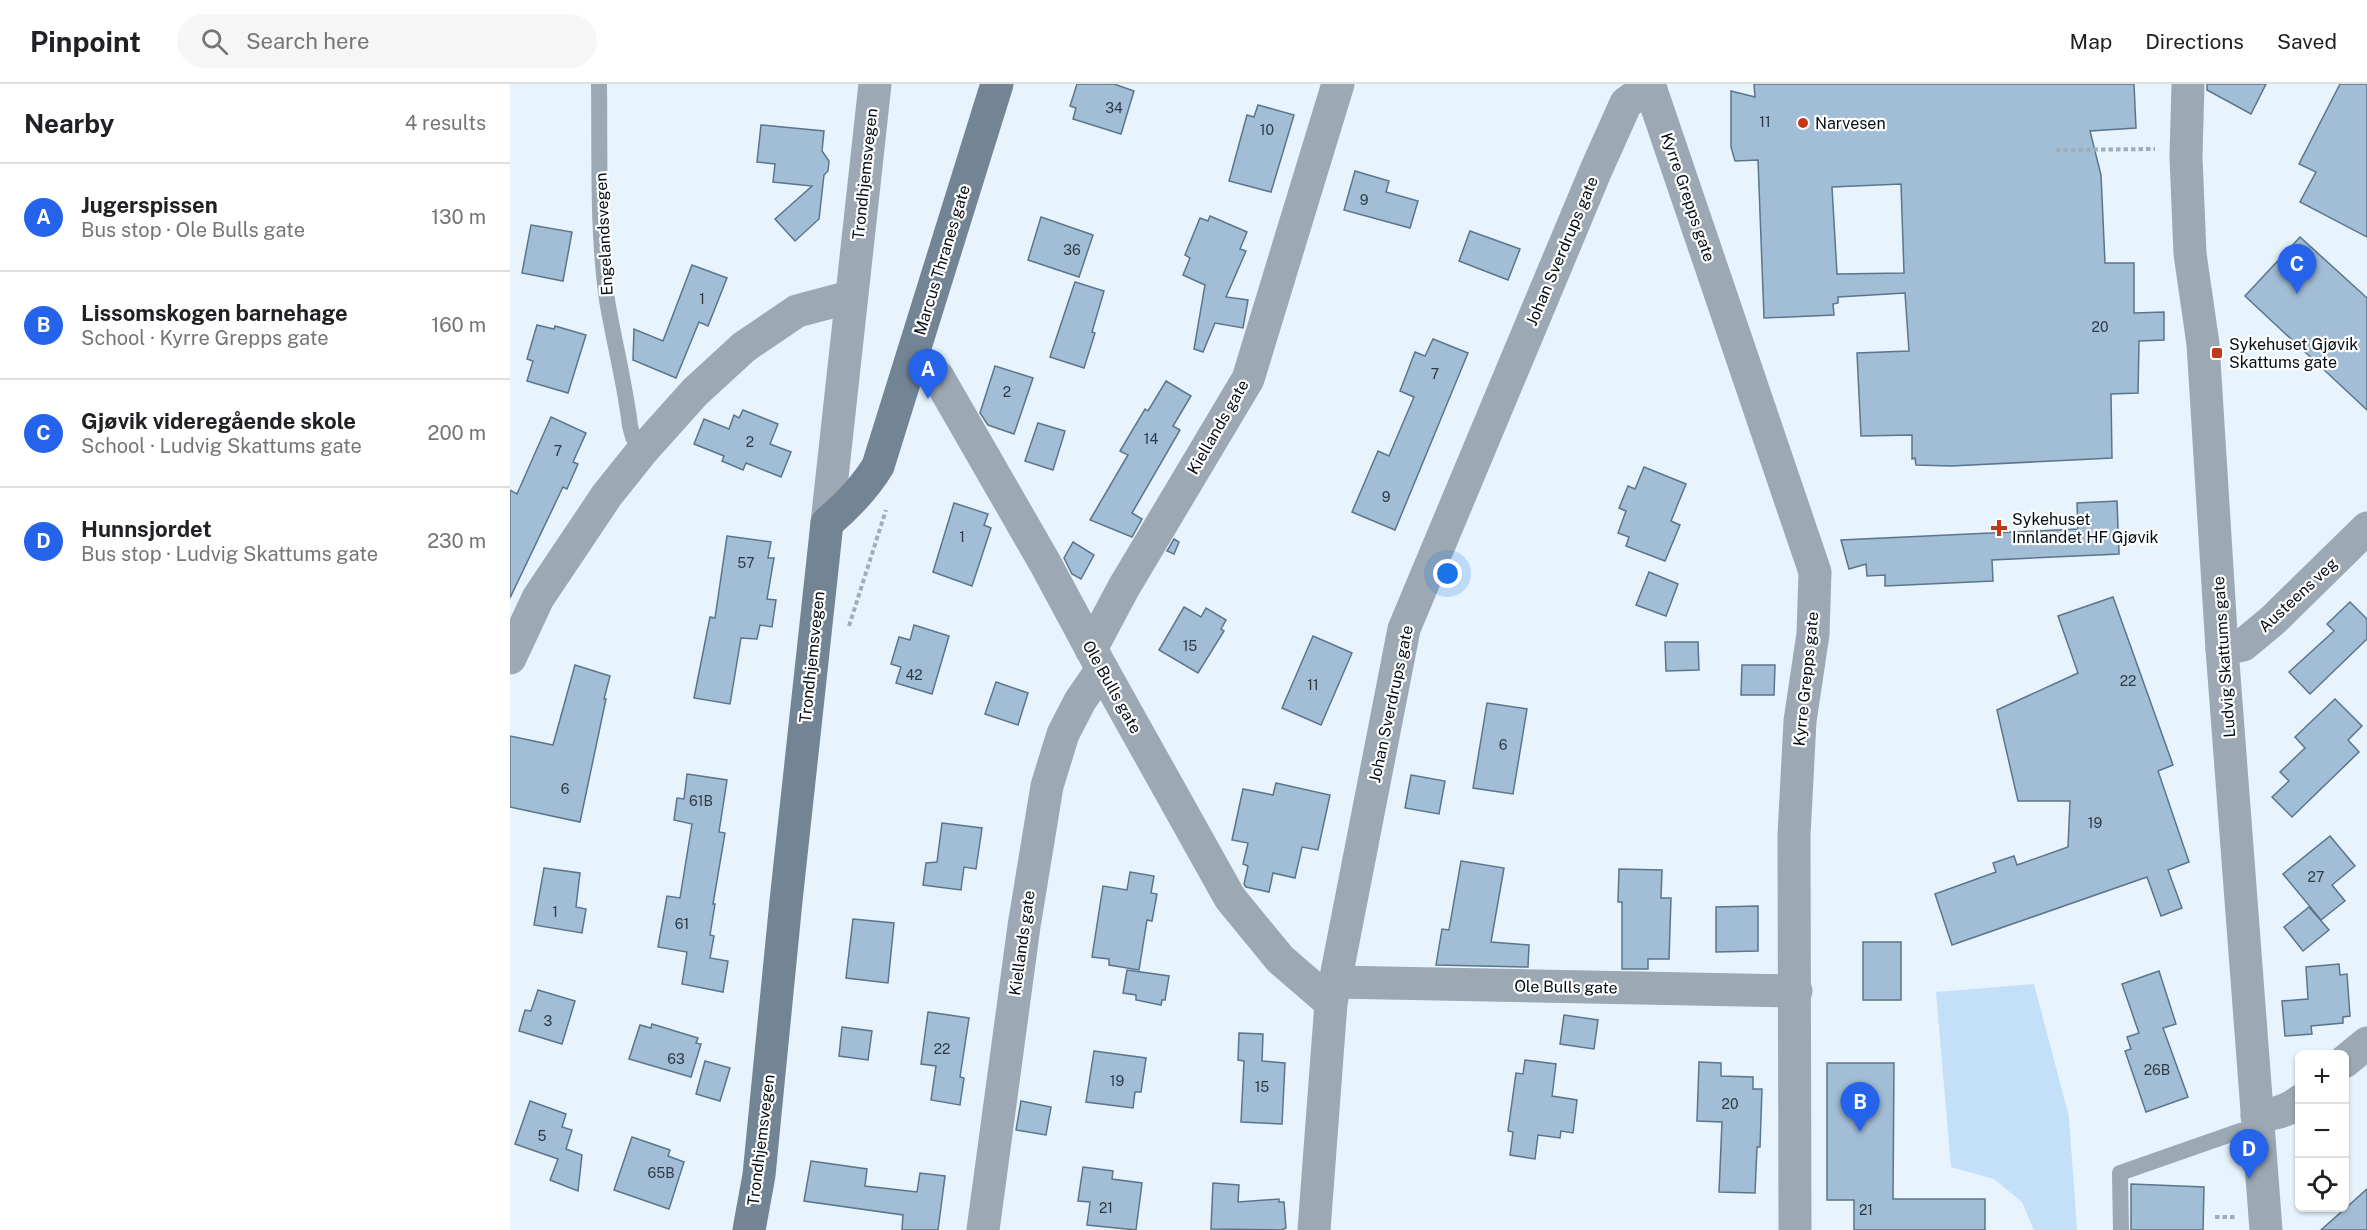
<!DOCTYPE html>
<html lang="en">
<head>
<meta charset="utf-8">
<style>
  body { margin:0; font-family:"Public Sans",sans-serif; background:#f6f6f6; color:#202124 }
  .controls { position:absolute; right:18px; bottom:18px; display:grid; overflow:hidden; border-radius:9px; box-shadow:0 2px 4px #0004 }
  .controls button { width:54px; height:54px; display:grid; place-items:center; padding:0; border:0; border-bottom:2px solid #e0e0e0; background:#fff; color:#202124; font:30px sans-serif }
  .you { position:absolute; left:938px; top:490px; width:21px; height:21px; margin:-15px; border:4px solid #fff; border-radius:50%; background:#1a73e8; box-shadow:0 0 0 9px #1a73e833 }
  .badge { display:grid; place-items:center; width:39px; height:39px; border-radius:50%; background:#2563eb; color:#fff; font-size:20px; font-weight:700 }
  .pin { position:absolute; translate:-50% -50px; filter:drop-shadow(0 2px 3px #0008) }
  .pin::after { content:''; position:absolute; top:32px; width:21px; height:18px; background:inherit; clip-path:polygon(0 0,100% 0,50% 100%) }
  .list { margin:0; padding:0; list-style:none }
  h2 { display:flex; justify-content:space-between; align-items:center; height:78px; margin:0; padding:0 24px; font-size:26px }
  h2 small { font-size:20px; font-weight:400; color:#757577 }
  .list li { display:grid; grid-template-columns:39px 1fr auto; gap:18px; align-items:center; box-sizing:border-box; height:108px; padding:0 24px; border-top:2px solid #e0e0e0 }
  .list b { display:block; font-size:22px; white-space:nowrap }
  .list p { margin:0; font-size:20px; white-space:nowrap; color:#757577 }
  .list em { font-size:20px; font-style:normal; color:#757577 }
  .icon { flex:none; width:33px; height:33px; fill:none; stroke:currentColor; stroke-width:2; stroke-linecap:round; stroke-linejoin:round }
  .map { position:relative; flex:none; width:1857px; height:1146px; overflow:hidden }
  header { display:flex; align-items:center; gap:36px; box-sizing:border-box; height:84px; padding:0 30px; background:#fff; border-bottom:2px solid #e0e0e0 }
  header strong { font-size:28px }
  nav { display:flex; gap:33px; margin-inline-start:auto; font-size:21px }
  .search { width:420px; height:54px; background:#f6f6f6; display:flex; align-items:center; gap:15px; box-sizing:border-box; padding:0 21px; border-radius:33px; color:#757577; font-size:22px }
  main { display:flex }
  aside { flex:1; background:#fff }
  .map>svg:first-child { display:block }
  .green { fill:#c3e0f8 }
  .building { fill:#a2bed6; stroke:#5b758b; stroke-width:1.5; fill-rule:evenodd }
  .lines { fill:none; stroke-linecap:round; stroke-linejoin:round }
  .path { stroke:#a2adb7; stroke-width:4; stroke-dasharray:4.5 3; stroke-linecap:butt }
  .lane { stroke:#9ca8b3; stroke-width:16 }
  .street { stroke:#9ca8b3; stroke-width:33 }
  .secondary { stroke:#738595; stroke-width:33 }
  .poi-dot { fill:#c33916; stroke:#fefefe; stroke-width:2 }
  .labels { text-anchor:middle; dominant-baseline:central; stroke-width:4.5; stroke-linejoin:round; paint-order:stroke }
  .number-label { font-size:14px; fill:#2c3945 }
  .poi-label { font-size:16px; fill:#040d15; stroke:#fefefe; text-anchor:start }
  .street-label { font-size:16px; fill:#040d15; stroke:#fefefe }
</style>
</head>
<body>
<header>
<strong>Pinpoint</strong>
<div class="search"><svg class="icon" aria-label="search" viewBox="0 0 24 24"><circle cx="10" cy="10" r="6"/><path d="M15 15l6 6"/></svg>Search here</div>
<nav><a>Map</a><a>Directions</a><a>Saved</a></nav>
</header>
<main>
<aside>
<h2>Nearby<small>4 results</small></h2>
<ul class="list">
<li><span class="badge">A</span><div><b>Jugerspissen</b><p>Bus stop · Ole Bulls gate</p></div><em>130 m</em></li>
<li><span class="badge">B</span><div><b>Lissomskogen barnehage</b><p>School · Kyrre Grepps gate</p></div><em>160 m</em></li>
<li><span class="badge">C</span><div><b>Gjøvik videregående skole</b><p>School · Ludvig Skattums gate</p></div><em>200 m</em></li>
<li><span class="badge">D</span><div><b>Hunnsjordet</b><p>Bus stop · Ludvig Skattums gate</p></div><em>230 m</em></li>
</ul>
</aside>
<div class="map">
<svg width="1857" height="1146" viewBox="0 0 1857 1146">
  <rect width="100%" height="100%" fill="#e7f3fd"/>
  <!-- green -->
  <path class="green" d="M1524,900L1559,1033L1567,1146H1524L1512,1118L1484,1095L1441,1083L1426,908Z"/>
  <!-- building -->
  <g class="building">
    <path d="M567,0H604L624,7L611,50L563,35L566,24L560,22Z"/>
    <path d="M1244,0H1624L1626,44L1580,47L1591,91L1595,179H1624V229L1654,228V256L1629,257L1628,309L1601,310L1602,374L1441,382L1406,381L1405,374L1402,375V351L1351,352L1347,269L1399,267L1395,209L1328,213V219L1323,220L1324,231L1254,234L1248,76L1225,77L1221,63V7L1245,13ZM1391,100L1394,189L1327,190L1322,103Z"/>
    <path d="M1697,0H1756L1741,30L1697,6Z"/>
    <path d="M1830,0H1857V153L1790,118L1806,88L1789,80Z"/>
    <path d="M748,21L784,31L761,108L719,97L737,31L744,33Z"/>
    <path d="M251,41L314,47L312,67L319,77L318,87L314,91L309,135L285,157L265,135L302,102L263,98L265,80L247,78Z"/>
    <path d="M845,87L879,97L876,108L908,117L900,144L834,126Z"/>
    <path d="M700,132L737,148L730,165L736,167L716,213L738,216L733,244L705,239L693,268L684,265L695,201L673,191L680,174L675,171L690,134L698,137Z"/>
    <path d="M531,133L583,151L569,193L518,176Z"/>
    <path d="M21,141L62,148L53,197L12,189Z"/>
    <path d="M960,147L1010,165L998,196L949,177Z"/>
    <path d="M1790,153L1857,214V326L1735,212Z"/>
    <path d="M182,181L217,194L198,242L189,238L166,294L123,276L124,245L153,257Z"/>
    <path d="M565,198L594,207L582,248L585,249L574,284L540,273Z"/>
    <path d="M27,241L44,245L45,242L76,251L58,309L17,297L23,277L17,275Z"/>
    <path d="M923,255L958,269L885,446L842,428L868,367L879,372L904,313L890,307L905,268L915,272Z"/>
    <path d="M485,282L523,294L504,350L478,341L470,329Z"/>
    <path d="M656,297L681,312L663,342L670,346L622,429L632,435L622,453L580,436L618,371L610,367L635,325L638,327Z"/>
    <path d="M233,326L268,340L260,360L281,368L271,393L236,379L233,386L212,377L214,372L184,360L194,335L219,345L224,331L229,334Z"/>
    <path d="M41,333L76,349L63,378L68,380L57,405L53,403L0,514V406L7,410Z"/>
    <path d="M528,339L555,347L543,386L515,377Z"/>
    <path d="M1134,383L1176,400L1161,437L1170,441L1155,477L1116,462L1119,453L1108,449L1116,427L1109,424L1118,402L1125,405Z"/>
    <path d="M1607,417L1609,470L1482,476L1483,497L1375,502V491L1357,492L1356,480L1339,485L1331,456L1568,445L1567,419Z"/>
    <path d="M444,419L478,430L474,441L481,444L462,502L423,488Z"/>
    <path d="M217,452L261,458L258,474H264L257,515L266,516L262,543L250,541L247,555L231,554L220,620L184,614L200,533L205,534Z"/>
    <path d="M664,455L669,458L664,470L657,467Z"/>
    <path d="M563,458L584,471L571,495L562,490L554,474Z"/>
    <path d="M1139,488L1168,500L1156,532L1126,521Z"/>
    <path d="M1603,513L1663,681L1648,687L1679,778L1658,786L1672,824L1651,832L1637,793L1442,861L1425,810L1486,788L1483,779L1504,772L1507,781L1558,763L1560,717H1508L1487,626L1568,589L1548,532Z"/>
    <path d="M1840,518L1857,535V555L1800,610L1779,588L1824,547L1817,540Z"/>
    <path d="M674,523L691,533L696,524L716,536L711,545L714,547L688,589L649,566Z"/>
    <path d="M404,541L439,552L422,610L386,599L391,583L381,580L389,553L400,556Z"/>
    <path d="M803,552L842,569L811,641L772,624Z"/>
    <path d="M1155,558H1188L1189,586L1156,587Z"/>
    <path d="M65,581L100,592L94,615H96L70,738L0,723V652L43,661Z"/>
    <path d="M1232,581H1265L1264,611H1231Z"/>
    <path d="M486,598L518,609L508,641L475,630Z"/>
    <path d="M1825,615L1852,642L1838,656L1849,668L1782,733L1762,713L1779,697L1770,688L1795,664L1785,653Z"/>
    <path d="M977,619L1017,625L1003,710L963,704Z"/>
    <path d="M177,690L217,696L209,748L215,749L203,820H205L200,851L204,852L200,874L218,877L213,908L172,900L177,868L148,863L157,812L170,814L182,740L164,736L167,714L174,715Z"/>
    <path d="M901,691L935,697L929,730L895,724Z"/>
    <path d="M766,699L820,711L808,766L792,763L785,794L763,789L759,808L736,803L734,800L738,782L733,780L738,759L722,756L733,705L763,711Z"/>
    <path d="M432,739L472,744L466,785L454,783L451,806L413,801L416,779L427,778Z"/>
    <path d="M1820,752L1845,782L1822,801L1835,817L1811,836L1773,790Z"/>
    <path d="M951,777L994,784L981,858L1019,861L1018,883L926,881L932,845L939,846Z"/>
    <path d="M34,784L70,789L66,823L76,825L72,849L24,841Z"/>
    <path d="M1109,785L1152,786L1151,814H1161L1159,875H1138V885H1112V818H1108Z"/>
    <path d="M620,788L644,792L641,809L647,810L642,837L637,836L629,886L599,881V875L582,873L593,802L617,806Z"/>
    <path d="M1248,822V867L1206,868V823Z"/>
    <path d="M1799,823L1819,846L1793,867L1774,843Z"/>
    <path d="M343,835L384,839L378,899L336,894Z"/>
    <rect x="1353" y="858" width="38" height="58"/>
    <path d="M1829,880L1830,891L1837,890L1840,932L1833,933V939L1801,942L1802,950L1775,952L1772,917L1798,915L1796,883Z"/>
    <path d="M617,886L659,892L655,916H652L651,921L626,916V911L613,909Z"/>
    <path d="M1649,887L1666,940L1653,944L1678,1013L1636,1028L1615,967L1621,965L1617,953L1629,949L1612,900Z"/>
    <path d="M28,906L65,917L52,960L9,947L15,926L21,927Z"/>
    <path d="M418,928L459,934L450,993L454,994L450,1021L421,1016L426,982L411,980Z"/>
    <path d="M1054,931L1088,936L1084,965L1050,960Z"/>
    <path d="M142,940L188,954L186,959L191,960L181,993L119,975L130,941L141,944Z"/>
    <path d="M332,943L362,947L358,976L329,972Z"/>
    <path d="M729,949L753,950L752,977L775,979L772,1040L731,1038L734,977L728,976Z"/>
    <path d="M584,967L636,974L631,1008H625L623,1024L576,1018Z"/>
    <path d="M1015,976L1046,980L1042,1012L1067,1016L1063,1049L1051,1047L1050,1054L1028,1051L1025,1075L1000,1071L1003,1048L998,1047L1006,989L1013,990Z"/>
    <path d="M195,977L220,984L210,1017L186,1010Z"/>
    <path d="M1189,978L1211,979V992L1243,993V1005H1252L1250,1063H1247L1245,1109L1209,1108L1212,1038L1187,1037Z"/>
    <path d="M1317,979H1384L1383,1115H1475V1146H1344V1116H1317Z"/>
    <path d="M20,1017L56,1030L52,1043L62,1046L56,1065L72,1071L68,1107L40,1096L48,1075L5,1060Z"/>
    <path d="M511,1017L541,1023L536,1051L506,1046Z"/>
    <path d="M122,1053L160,1066L158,1072L174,1078L159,1125L104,1106Z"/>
    <path d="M301,1077L357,1085L355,1102L407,1108L410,1089L435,1092L428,1146H392L393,1131L294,1117Z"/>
    <path d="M573,1083L603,1087L602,1095L632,1099L626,1146L577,1141L580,1118L568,1117Z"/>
    <path d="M703,1099L729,1101L728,1118L769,1115V1118H774L776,1144L771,1146L701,1145Z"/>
    <path d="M1621,1100L1694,1103L1693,1146H1621Z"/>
    <path d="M1857,1105V1146H1811Z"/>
  </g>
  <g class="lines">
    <!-- path -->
    <g class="path">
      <path d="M1546,66L1645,65"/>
      <path d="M339,542L376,426"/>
      <path d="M1705,1133H1725"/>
    </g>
    <!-- lane -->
    <g class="lane">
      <path d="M89,0C90,72 87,145 97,216C104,258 115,299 120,342L123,353L133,366"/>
      <path d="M1611,1146L1610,1089L1730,1047L1748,1045"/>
    </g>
    <!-- street -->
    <g class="street">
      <path d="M1139,0L1305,488L1303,550L1290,637L1284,751L1285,1146"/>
      <path d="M1678,0L1676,73L1680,170L1693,260L1712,565L1756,1146"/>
      <path d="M400,280L420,287L428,293L535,479L592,585L720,814L770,875L821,919"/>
      <path d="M317,439L365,0"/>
      <path d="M581,565L614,503L738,295L828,0"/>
      <path d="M1712,565L1733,561L1762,537L1857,444"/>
      <path d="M0,574L28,514L97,411L133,366L185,308L234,263L287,227L340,213"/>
      <path d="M826,898L1286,907"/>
      <path d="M1834,978L1857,959"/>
      <path d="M1747,1032C1764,1030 1776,1028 1790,1017"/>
      <path d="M473,1146L514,842L537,702L553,650L570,617L592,585"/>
      <path d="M804,1146L821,919L894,545L1086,86L1116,19L1140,2"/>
    </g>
    <!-- secondary -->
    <path class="secondary" d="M239,1146L249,1091L276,817L317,439C337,422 354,405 368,382L487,0"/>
  </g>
  <!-- markers -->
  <g class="poi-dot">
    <circle cx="1293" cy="39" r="6"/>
    <rect x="1701" y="263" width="12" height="12" rx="3"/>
    <path d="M1486 435h6v6h6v6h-6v6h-6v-6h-6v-6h6z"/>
  </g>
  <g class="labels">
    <!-- number labels -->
    <g class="number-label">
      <text x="604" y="24">34</text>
      <text x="1255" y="38">11</text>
      <text x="757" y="46">10</text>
      <text x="854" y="116">9</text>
      <text x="562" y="166">36</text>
      <text x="192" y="215">1</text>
      <text x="1590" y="243">20</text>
      <text x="925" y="290">7</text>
      <text x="497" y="308">2</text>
      <text x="641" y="355">14</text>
      <text x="240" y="358">2</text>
      <text x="48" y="367">7</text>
      <text x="876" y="413">9</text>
      <text x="452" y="453">1</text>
      <text x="236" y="479">57</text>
      <text x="680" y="562">15</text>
      <text x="404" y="591">42</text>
      <text x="1618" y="597">22</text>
      <text x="803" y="601">11</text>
      <text x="993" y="661">6</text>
      <text x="55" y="705">6</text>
      <text x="191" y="717">61B</text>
      <text x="1585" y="739">19</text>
      <text x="1806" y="793">27</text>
      <text x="45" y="828">1</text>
      <text x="172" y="840">61</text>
      <text x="38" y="937">3</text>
      <text x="432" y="965">22</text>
      <text x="166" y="975">63</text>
      <text x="1647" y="986">26B</text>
      <text x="607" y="997">19</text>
      <text x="752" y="1003">15</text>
      <text x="1220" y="1020">20</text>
      <text x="32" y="1052">5</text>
      <text x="151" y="1089">65B</text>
      <text x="596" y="1124">21</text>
      <text x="1356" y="1126">21</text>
    </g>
    <!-- poi labels -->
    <g class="poi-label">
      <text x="1305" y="39">Narvesen</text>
      <text x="1719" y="260">Sykehuset Gjøvik<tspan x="1719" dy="18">Skattums gate</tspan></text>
      <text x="1502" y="435">Sykehuset<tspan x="1502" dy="18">Innlandet HF Gjøvik</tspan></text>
    </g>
    <!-- street labels -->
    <g class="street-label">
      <text transform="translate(355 90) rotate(-84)">Trondhjemsvegen</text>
      <text transform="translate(1178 113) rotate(71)">Kyrre Grepps gate</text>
      <text transform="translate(94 150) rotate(-93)">Engelandsvegen</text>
      <text transform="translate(1052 167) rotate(-67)">Johan Sverdrups gate</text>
      <text transform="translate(432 176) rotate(-73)">Marcus Thranes gate</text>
      <text transform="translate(708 343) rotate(-60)">Kiellands gate</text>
      <text transform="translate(1788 511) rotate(-43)">Austeens veg</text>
      <text transform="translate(302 573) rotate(-84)">Trondhjemsvegen</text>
      <text transform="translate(1714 573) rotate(-94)">Ludvig Skattums gate</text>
      <text transform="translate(1296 595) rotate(-84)">Kyrre Grepps gate</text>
      <text transform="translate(602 603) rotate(61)">Ole Bulls gate</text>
      <text transform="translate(881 620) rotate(-78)">Johan Sverdrups gate</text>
      <text transform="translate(512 859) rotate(-82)">Kiellands gate</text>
      <text transform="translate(1056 903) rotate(1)">Ole Bulls gate</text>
      <text transform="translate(251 1056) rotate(-83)">Trondhjemsvegen</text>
    </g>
  </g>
</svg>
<div class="controls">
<button>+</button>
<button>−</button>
<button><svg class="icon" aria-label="locate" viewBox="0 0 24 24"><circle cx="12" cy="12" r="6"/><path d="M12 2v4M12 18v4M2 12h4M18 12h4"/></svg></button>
</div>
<div class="you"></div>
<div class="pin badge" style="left:418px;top:315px">A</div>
<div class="pin badge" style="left:1350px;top:1048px">B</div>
<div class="pin badge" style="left:1787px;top:210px">C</div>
<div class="pin badge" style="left:1739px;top:1095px">D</div>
</div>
</main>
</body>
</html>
